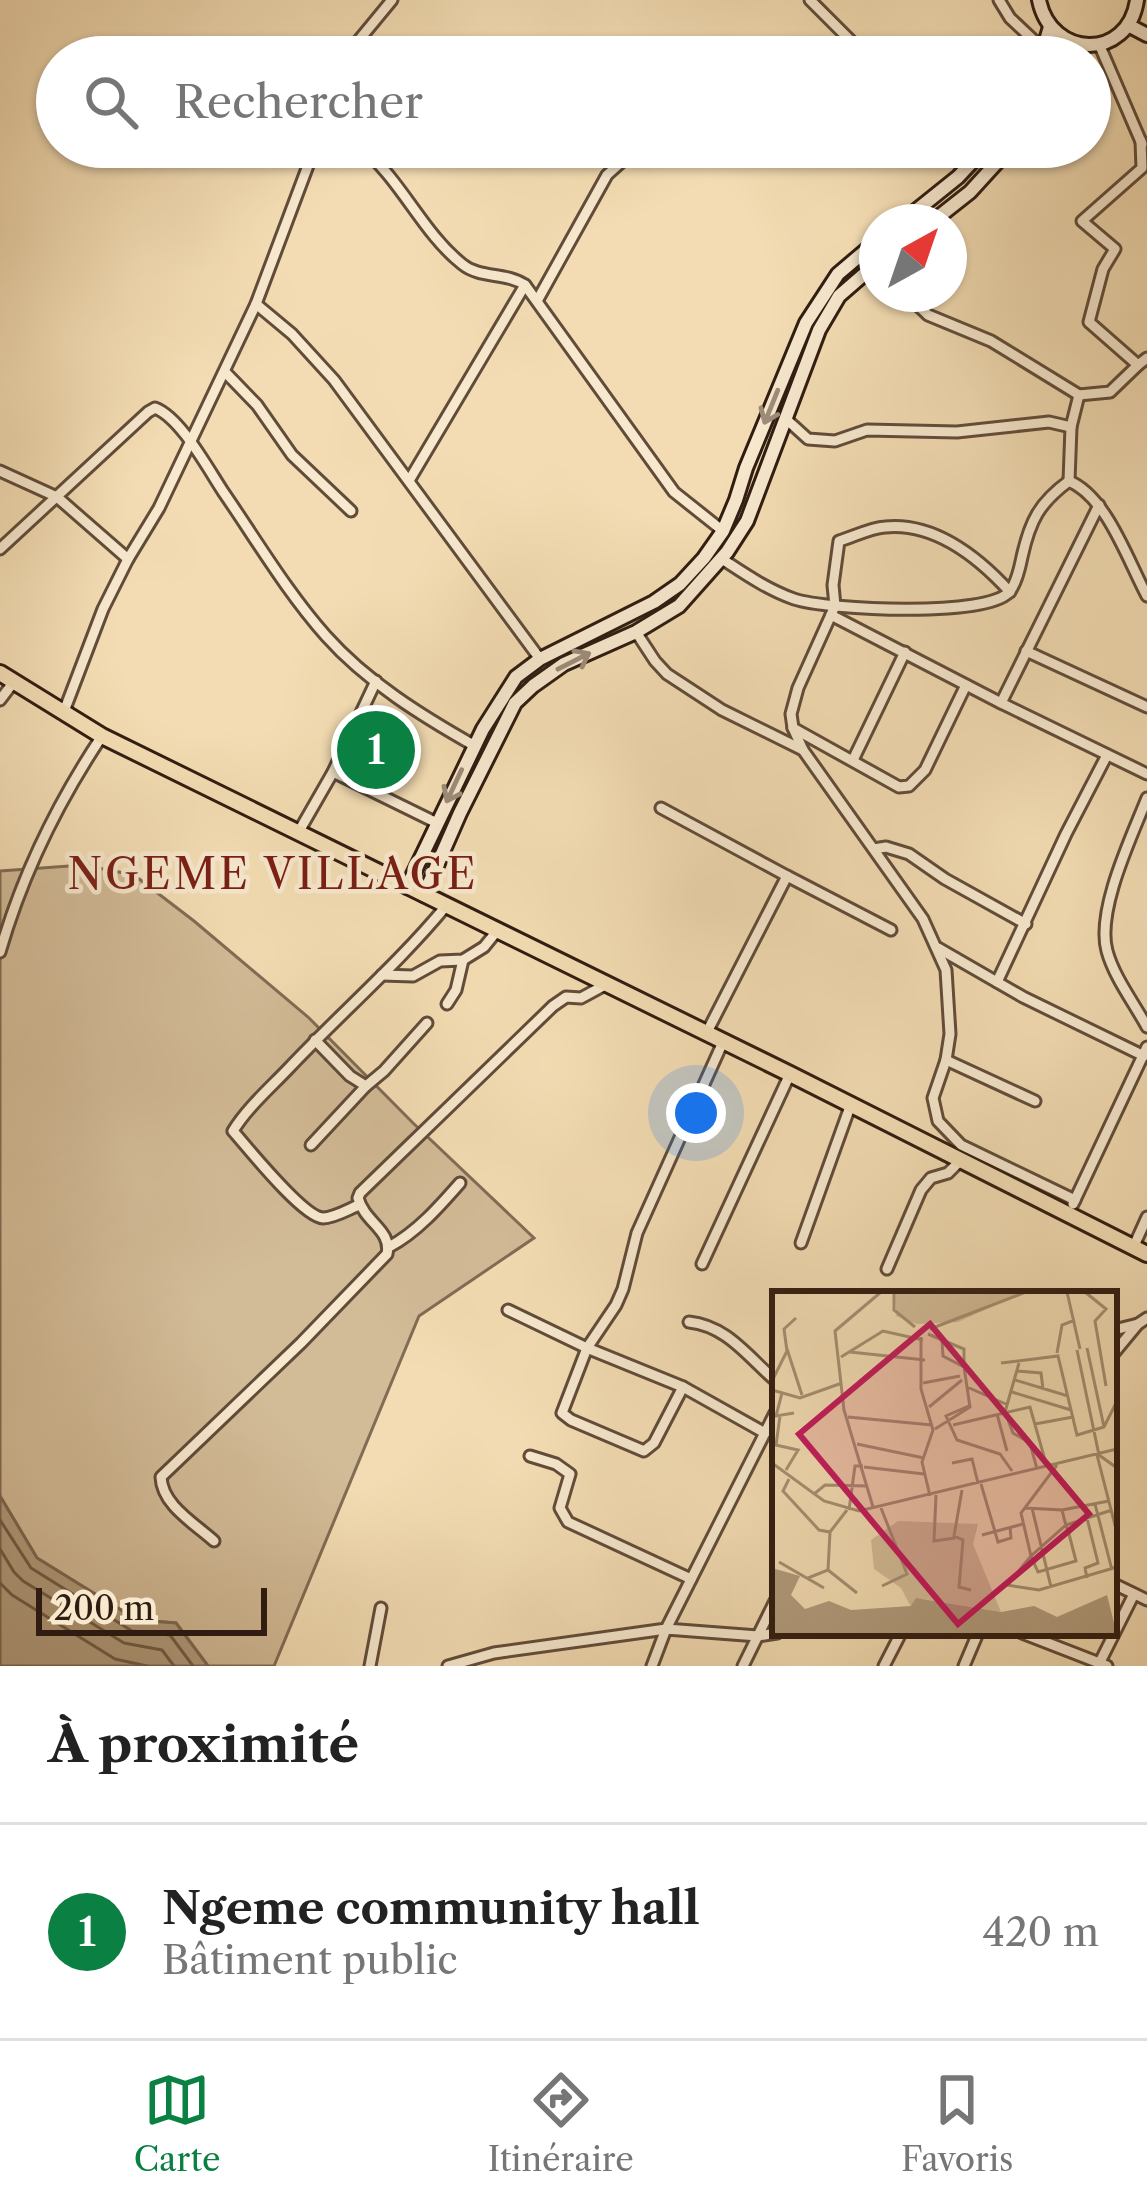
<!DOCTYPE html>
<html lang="fr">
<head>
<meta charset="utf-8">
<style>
  body { margin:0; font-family:"Libre Caslon Text",serif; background:#f2f2f2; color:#222 }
  .compass { position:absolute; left:859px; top:204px; width:108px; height:108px; border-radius:50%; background:#fff; box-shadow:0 3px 9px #0004; rotate:40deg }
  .scale { position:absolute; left:36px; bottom:30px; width:231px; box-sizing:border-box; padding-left:12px; border:6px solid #301c11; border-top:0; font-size:33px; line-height:42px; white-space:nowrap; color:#301c11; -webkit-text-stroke:9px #f7e8ce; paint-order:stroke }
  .you { position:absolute; left:696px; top:1113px; width:42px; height:42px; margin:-30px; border:9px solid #fff; border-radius:50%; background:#1a73e8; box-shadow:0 0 0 18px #1a73e833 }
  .badge { display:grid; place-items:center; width:78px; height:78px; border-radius:50%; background:#0b8043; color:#fff; font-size:39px; font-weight:700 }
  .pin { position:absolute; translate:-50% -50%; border:6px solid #fff; box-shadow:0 3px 12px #0006 }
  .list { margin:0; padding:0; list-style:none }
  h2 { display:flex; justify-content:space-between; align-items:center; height:156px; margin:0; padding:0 48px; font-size:51px }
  h2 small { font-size:39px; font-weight:400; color:#767676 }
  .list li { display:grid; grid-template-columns:78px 1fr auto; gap:36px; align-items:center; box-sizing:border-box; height:216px; padding:0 48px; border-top:3px solid #e0e0e0 }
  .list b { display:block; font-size:45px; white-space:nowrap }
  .list p { margin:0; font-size:39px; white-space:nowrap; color:#767676 }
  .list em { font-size:39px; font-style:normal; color:#767676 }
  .icon { flex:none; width:66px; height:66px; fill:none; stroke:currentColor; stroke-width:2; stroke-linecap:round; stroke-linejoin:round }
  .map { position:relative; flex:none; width:1147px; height:1666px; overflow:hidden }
  .search { position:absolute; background:#fff; box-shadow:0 3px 9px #0004; left:36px; right:36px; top:36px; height:132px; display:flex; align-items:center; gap:30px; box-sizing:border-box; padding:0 42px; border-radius:66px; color:#767676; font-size:45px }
  .sheet { height:372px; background:#fff }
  nav { display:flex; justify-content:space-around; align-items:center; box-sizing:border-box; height:168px; border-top:3px solid #e0e0e0; background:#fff; font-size:33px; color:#767676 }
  nav a { display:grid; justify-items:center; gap:6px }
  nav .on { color:#0b8043 }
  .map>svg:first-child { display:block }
  .green { fill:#d2bb97; stroke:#816c54; stroke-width:3 }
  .water { fill:#b19b7c; stroke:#7d6851; stroke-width:3 }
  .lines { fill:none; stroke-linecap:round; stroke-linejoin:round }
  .shore { stroke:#705c46; stroke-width:3 }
  .minor-casing { stroke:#614c3a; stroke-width:15 }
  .secondary-casing { stroke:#301c11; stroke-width:18 }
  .trunk-casing { stroke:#301c11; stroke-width:20 }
  .minor { stroke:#f7e8ce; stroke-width:9 }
  .secondary { stroke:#f7e8ce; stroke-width:12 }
  .trunk { stroke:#f3dcb3; stroke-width:14 }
  .oneway { stroke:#9d8c79 }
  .labels { text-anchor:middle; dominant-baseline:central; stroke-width:9; stroke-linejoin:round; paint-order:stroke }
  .quarter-label { font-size:42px; letter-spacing:3px; fill:#7a1f14; stroke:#f7e8ce }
  .inset-road { fill:none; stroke:#a58f72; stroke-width:3 }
  .view { fill:#c2185b; fill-opacity:0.15; stroke:#c2185b; stroke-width:6 }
  .inset-edge { fill:none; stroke:#301c11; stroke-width:6 }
</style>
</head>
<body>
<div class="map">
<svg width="1147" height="1666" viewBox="0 0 1147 1666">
  <rect width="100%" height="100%" fill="#f3dcb3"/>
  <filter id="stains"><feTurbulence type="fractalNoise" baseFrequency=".00167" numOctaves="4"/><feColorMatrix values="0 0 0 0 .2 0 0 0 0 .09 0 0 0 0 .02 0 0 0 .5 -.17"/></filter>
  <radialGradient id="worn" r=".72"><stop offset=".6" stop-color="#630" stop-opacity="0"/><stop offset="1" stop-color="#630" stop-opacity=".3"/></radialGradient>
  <!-- green -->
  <path class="green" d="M83,865L134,875L194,921L308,1017L413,1123L534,1238L419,1316L274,1666H208L176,1623L137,1620L37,1558L0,1496V871Z"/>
  <!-- water -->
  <path class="water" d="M0,1496L37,1558L137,1620L176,1623L208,1666H0Z"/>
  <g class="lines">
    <!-- shore -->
    <g class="shore">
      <path d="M0,1520L31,1568L132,1631L170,1635L193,1666"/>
      <path d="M0,1549L14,1572L23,1581L124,1643L162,1650L174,1666"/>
      <path d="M0,1583L12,1595L115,1659L147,1666"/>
    </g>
    <!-- minor casing -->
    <g class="minor-casing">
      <g id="minor">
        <path d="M810,0L867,57"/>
        <path d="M999,0L1010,18L1044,50"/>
        <path d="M1099,44L1142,144"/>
        <path d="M345,57L392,0"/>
        <path d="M1141,141L1142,168L1082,221L1115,249L1103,269L1089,322L1138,365L1147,358"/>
        <path d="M361,147C402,181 422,232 462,264C480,279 506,272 525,285L674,492L723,531"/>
        <path d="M951,147L968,166"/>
        <path d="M906,294L928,315L991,341L1079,395"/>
        <path d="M537,301L607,175L638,147"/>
        <path d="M256,304L292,334L334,380L540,659"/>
        <path d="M225,372L257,405L292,455L351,511"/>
        <path d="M786,419L808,439L835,441L867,430L957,432L1049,422L1071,427"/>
        <path d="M0,471L57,497L128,559"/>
        <path d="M410,479L525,285"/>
        <path d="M1069,481L1071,427L1079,395L1110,392L1138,365"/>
        <path d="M1069,481C1107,497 1128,561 1147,596"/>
        <path d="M0,549L148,412L155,408C181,418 208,469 224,493C257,541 287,592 326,636C367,682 422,716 475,746"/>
        <path d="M722,559C745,574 768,590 794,599C827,610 990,618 1010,591C1017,582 1020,567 1022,557C1030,521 1039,503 1069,481"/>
        <path d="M1010,592C979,558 935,522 885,527C870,528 853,537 839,541L833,585L835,606L798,688L791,714L793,728L803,750L923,919L946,970L950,1034L946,1060L933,1098L938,1121L961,1145L1075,1200"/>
        <path d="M831,615L1001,703L1147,774"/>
        <path d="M636,632L655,661L667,674L722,710L803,750"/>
        <path d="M1026,651L1147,707"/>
        <path d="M0,700L13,683"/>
        <path d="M1001,703L1099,505"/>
        <path d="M63,714L103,609L128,559L159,508L256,304L315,147"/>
        <path d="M793,728L899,787L909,786L925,770L966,685"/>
        <path d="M853,760L905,652"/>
        <path d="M333,772L437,823"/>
        <path d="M1147,798C1131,838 1096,911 1107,951C1114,977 1134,1003 1147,1027"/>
        <path d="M661,808L787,876L706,1034"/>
        <path d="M298,833L333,772L376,681"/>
        <path d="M874,849L886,847L909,854L945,879L1026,924"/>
        <path d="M787,876L891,930"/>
        <path d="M938,948L1023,997L1144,1056"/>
        <path d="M0,952C22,876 58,802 102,736"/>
        <path d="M382,975L413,976L440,961L463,960L484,947L497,931"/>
        <path d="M997,982L1066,834L1107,755"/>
        <path d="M447,1004L456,990L463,960"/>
        <path d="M315,1040L350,1076L366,1086L384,1071L427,1023"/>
        <path d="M946,1060L1035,1101"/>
        <path d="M311,1145L366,1086"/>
        <path d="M1073,1204L1147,1047"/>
        <path d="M359,1205C349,1209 334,1218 323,1218C303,1217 248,1148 233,1131C247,1108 270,1088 289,1068C341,1013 398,964 446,906"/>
        <path d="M801,1243L851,1104"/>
        <path d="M389,1247C417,1232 439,1207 460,1183"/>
        <path d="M1133,1248L1147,1217"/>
        <path d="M702,1264L790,1074"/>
        <path d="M887,1269L921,1190L931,1178L948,1173L961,1160"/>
        <path d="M508,1310L587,1348L683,1387L765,1433"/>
        <path d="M689,1322C727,1326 747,1356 775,1380"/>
        <path d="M1114,1330L1138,1324L1147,1318"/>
        <path d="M1114,1353L1138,1324"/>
        <path d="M683,1387L654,1443L644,1451L571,1420L562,1413L587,1348L616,1305L623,1289L637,1233L723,1042"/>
        <path d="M530,1456L556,1464L570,1474L560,1508L568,1522L691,1579"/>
        <path d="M214,1541C194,1523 162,1505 161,1477L301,1343L387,1254C392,1230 365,1223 358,1198L360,1193L553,1006L566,997L581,998L605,985"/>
        <path d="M1114,1584L1147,1600"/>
        <path d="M1022,1633L1107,1666"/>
        <path d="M1100,1662L1134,1594"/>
        <path d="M370,1666L381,1608"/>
        <path d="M448,1666L494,1653L666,1629L775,1413"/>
        <path d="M652,1666L666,1629L758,1636L777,1633"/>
        <path d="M743,1666L775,1601"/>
        <path d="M884,1666L901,1633"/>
        <path d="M964,1666L978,1633"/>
      </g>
    </g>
    <!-- secondary casing -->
    <g class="secondary-casing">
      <g id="secondary">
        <path d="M1039,0C1051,59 1128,61 1137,0"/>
        <path d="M1128,25L1147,35"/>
        <path d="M1041,57L1050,27"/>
        <path d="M902,222L958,177L986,147"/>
        <path d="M932,222L970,192L1011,147"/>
        <path d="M407,887L483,729L516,677L540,659L654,602L680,584L704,558L723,531L736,500L746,468L806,323L838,274L877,241"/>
        <path d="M424,895L460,813L515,703L533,686L564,664L636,632L679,606L727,552L747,521L819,330L839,296L877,263"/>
      </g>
    </g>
    <!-- trunk casing -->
    <g class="trunk-casing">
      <path id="trunk" d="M0,673L102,736L790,1074L1147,1254"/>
    </g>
    <!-- minor -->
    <use href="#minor" class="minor"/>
    <!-- secondary -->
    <use href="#secondary" class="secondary"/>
    <!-- trunk -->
    <use href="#trunk" class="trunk"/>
  </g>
  <!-- one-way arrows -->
  <defs><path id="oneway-shaft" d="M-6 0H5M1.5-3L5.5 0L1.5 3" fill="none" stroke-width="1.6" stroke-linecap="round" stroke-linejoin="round" transform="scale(3)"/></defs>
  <g class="oneway">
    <use href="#oneway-shaft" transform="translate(771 407) rotate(112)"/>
    <use href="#oneway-shaft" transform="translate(574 661) rotate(-27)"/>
    <use href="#oneway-shaft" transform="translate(454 786) rotate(115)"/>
  </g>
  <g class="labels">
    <!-- quarter labels -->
    <g class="quarter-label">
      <text x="273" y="874">NGEME VILLAGE</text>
    </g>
  </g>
  <!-- overview -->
  <g transform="translate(772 1291)">
    <rect width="345" height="345" fill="#f3dcb3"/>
    <path d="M123,1H252L186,31L145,33L124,25ZM126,230L206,233L201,253L229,321L151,308L139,316L129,297L102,278L99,249Z" fill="#d2bb97"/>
    <path d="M0,277L28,285L19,304L33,318L57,310L79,319L139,315L144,307L229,321L262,315L285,326L335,304L345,344H0Z" fill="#b19b7c"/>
    <path class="inset-road" d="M122,1V19L143,36M295,1L308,58M313,1L334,18L323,30L334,95M158,38L254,1M156,43L192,58V76L171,65L170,50M149,46V98L161,139L150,171L158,205M315,57L332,136M15,58L30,104M305,59L327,164L345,177M78,61L153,69M285,62L290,34L303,29M69,66L111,40L151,49M229,72L286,65L305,144L332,136L345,110M247,72L233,121L241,142L258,152L265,178M245,80L269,82L271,98M243,89L296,105M0,90L15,60L12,38L24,27M151,92L188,85M195,96L236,114M0,99L28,107L70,92M240,101L299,119M10,102L4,125L22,122M199,114L174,125L185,149L228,163L240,180M157,116L190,89M225,123L235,160M8,125L4,154L26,159L14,179M76,126L160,134M263,133L301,126M181,134L258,116L275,176M163,138L198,116L192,76M85,153L152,167M325,164L345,242M0,172L52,210L87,220L345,158M180,172L200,168L206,192M285,174L249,222L259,265L235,294L267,299L345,276M92,176L152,183M17,188L11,200L47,239L58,241L75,219M209,193L226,251L239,247L238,236M190,199L182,245L191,249L187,296L199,299M42,203L53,194L95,195M164,204L162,250L183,247M323,213L340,279M101,216L72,119L63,40L109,1M109,217L135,283L110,295M253,217L290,219L293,231L297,243L304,270L266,281L259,265L294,234L340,219M260,217L279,296M77,219L83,175H91M290,219L337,210M315,227L326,272L313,277L315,287M210,244L251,233M7,271L52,297M56,279L85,302M36,287L56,279L58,241"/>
    <path class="view" d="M158,33L317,223L186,333L27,143Z"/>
    <rect width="345" height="345" class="inset-edge"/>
  </g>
  <rect width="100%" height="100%" filter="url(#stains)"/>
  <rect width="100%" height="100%" fill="url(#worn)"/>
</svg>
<svg class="compass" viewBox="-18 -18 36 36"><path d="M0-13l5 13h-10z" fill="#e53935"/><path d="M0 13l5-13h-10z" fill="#767676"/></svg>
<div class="scale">200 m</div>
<div class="you"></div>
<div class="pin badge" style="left:376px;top:750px">1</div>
<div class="search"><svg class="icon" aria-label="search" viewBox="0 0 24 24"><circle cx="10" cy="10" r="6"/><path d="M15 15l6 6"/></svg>Rechercher</div>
</div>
<section class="sheet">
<h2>À proximité<small></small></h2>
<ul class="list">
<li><span class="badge">1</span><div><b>Ngeme community hall</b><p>Bâtiment public</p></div><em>420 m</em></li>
</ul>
</section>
<nav>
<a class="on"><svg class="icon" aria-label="map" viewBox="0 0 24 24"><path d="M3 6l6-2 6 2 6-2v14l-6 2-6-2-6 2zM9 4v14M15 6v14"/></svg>Carte</a>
<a><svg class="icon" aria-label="directions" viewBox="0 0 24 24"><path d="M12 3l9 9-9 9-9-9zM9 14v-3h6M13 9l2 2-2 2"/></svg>Itinéraire</a>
<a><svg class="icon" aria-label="saved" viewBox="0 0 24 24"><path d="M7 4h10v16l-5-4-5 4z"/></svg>Favoris</a>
</nav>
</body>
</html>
